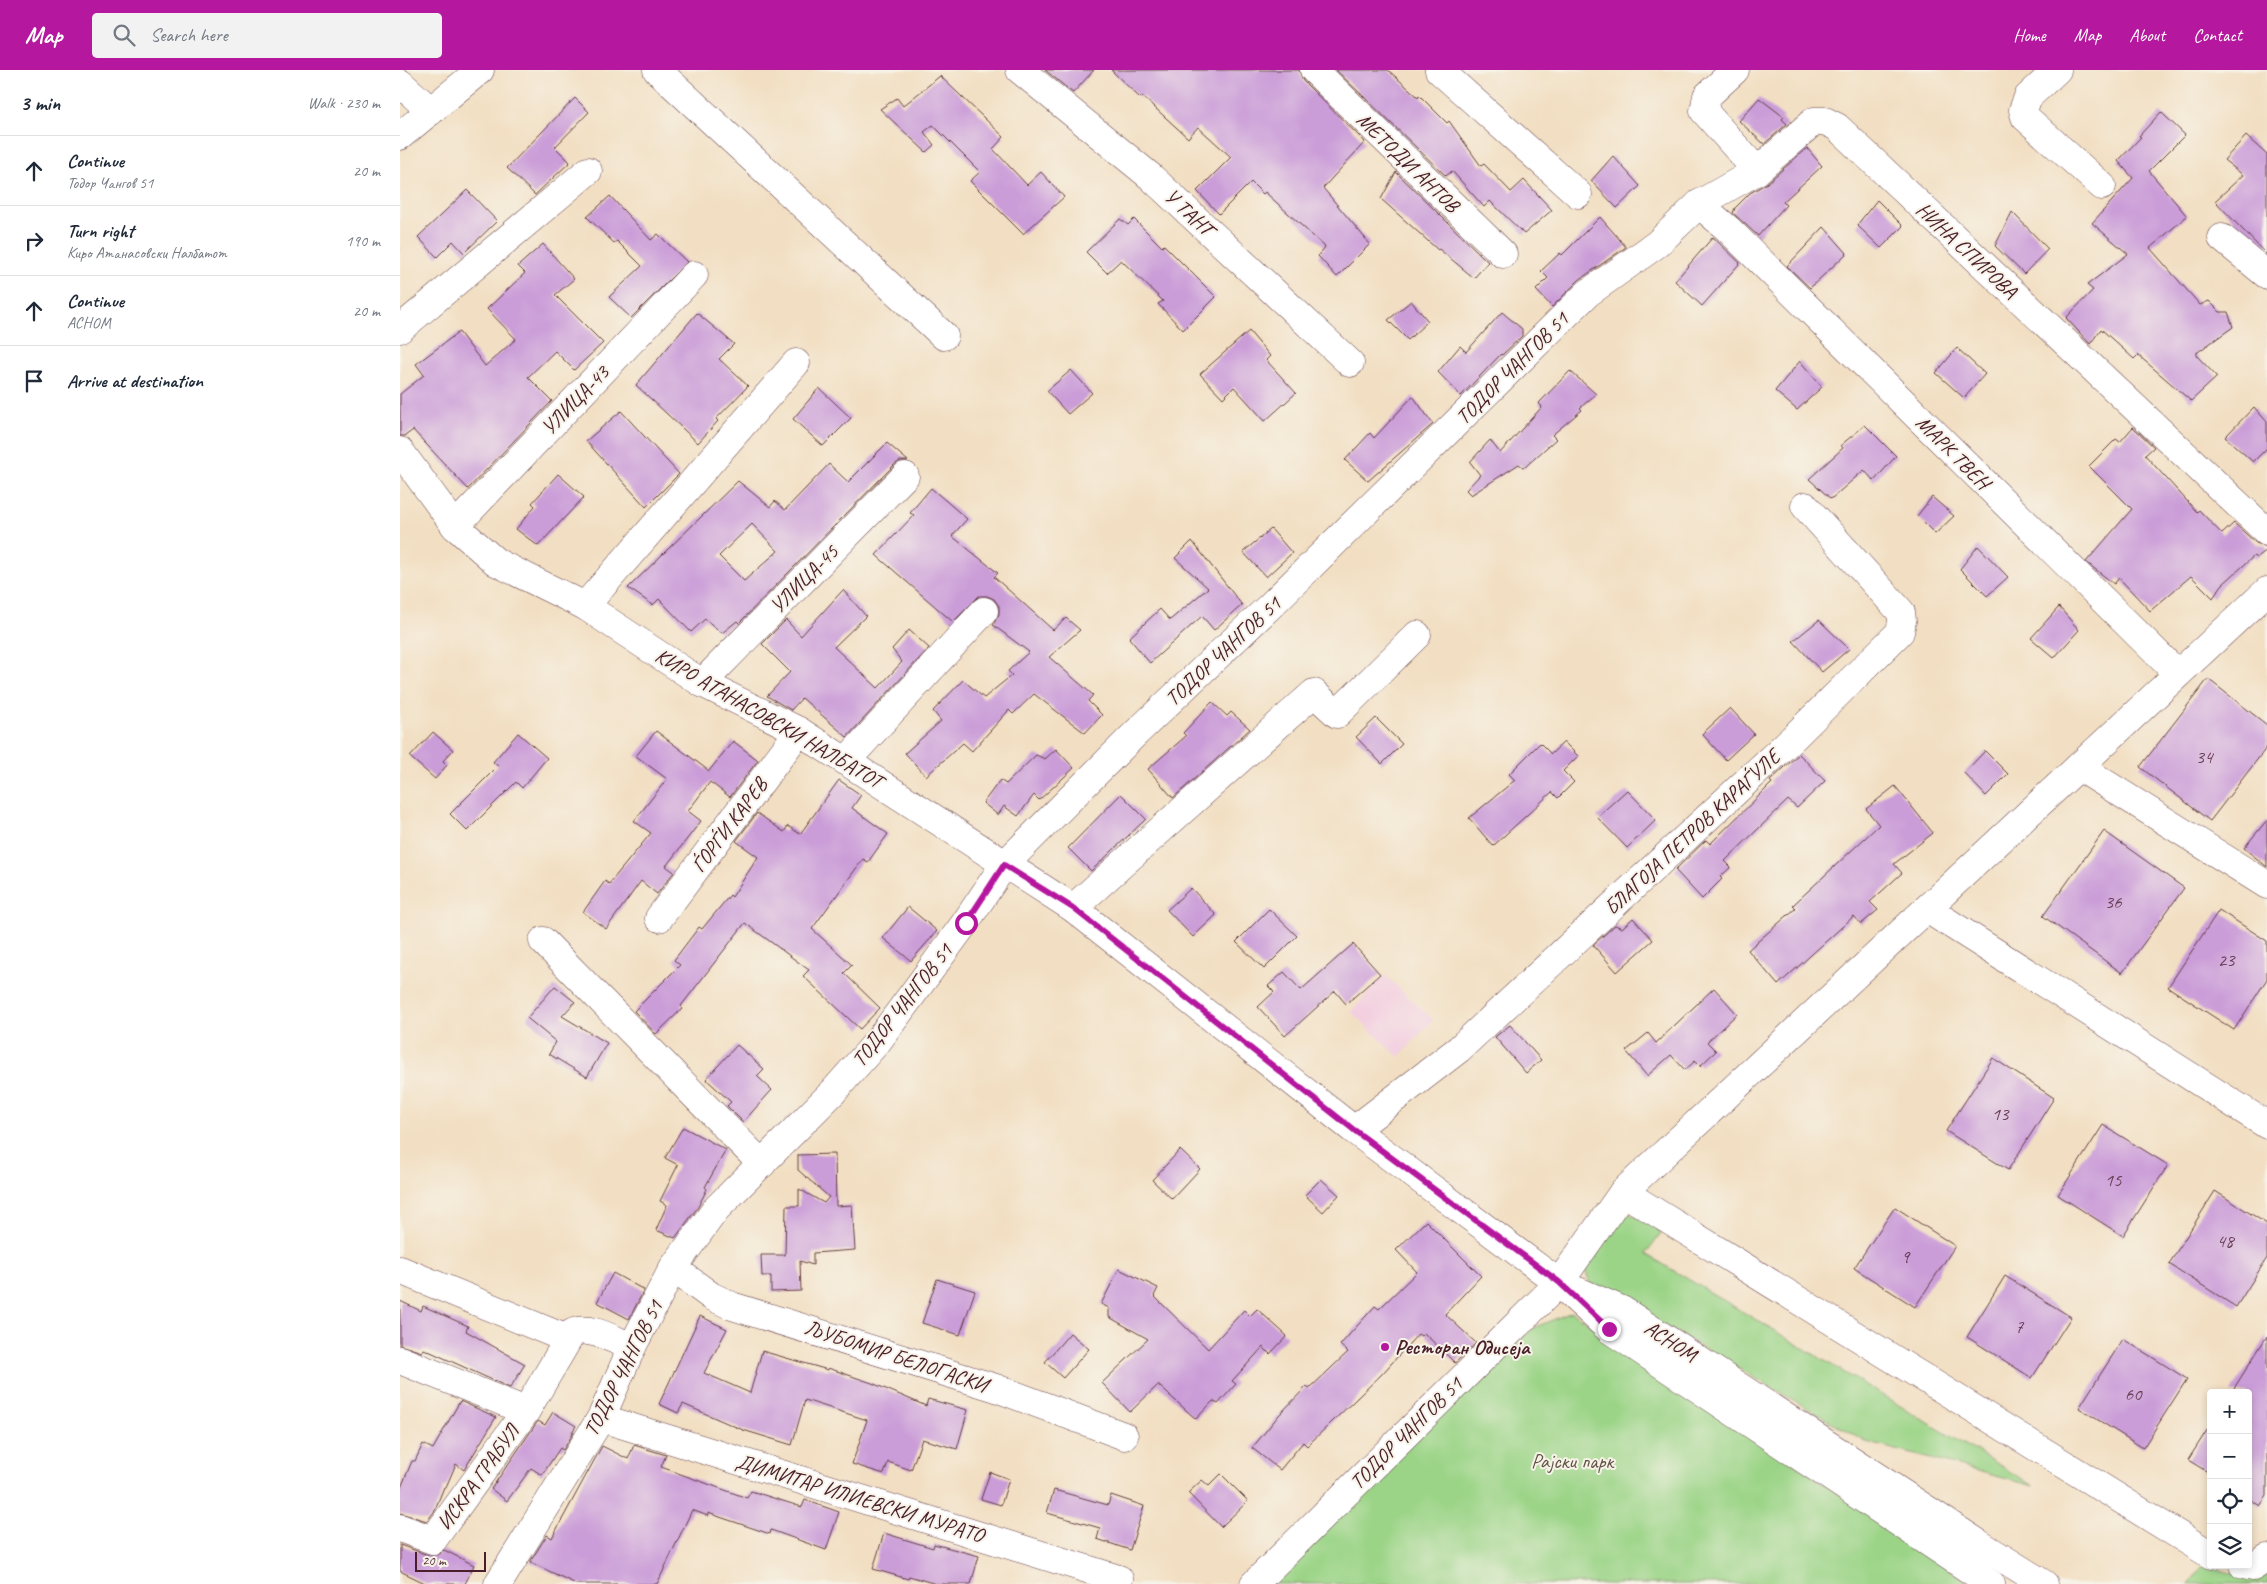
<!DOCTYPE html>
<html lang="en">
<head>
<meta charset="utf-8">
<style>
  body { margin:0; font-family:Caveat,sans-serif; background:#f2f2f3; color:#1f2937 }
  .controls { position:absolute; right:15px; bottom:15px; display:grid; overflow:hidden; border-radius:5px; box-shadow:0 2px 8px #0003 }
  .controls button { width:45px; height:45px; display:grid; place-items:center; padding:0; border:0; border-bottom:1px solid #e0e1e3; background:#fff; color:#1f2937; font:25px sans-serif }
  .scale { position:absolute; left:15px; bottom:12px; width:71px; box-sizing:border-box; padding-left:5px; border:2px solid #4a1f2b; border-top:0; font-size:14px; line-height:18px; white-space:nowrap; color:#4a1f2b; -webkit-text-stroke:4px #f7f3e8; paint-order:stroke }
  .stop { position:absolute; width:15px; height:15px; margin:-11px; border:4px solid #b5179e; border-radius:50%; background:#fff }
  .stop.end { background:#b5179e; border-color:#fff; box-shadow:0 1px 5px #0008 }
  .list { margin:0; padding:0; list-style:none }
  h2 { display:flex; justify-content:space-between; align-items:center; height:65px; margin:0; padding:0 20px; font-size:21px }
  h2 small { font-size:16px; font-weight:400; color:#747a83 }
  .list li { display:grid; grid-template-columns:32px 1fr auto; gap:15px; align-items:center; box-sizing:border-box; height:70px; padding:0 20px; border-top:1px solid #e0e1e3 }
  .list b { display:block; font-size:19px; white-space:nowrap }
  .list p { margin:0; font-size:16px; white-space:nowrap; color:#747a83 }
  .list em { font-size:16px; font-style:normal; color:#747a83 }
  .icon { flex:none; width:28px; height:28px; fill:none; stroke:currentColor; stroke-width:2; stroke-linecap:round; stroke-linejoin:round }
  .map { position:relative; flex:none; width:1867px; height:1514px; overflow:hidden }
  header { display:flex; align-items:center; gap:30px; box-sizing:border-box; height:70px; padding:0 25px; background:#b5179e; color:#fff }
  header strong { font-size:24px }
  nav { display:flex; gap:28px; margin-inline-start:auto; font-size:18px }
  .search { width:350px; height:45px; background:#f2f2f3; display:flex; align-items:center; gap:12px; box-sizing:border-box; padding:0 18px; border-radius:5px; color:#747a83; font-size:19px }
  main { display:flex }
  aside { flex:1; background:#fff }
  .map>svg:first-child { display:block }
  .built { fill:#f3cfe0 }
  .green { fill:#9bd487; stroke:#727a59 }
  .building { fill:#ca9cd8; fill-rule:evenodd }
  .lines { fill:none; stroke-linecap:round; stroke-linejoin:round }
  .minor-casing { stroke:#633c42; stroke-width:29 }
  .minor { stroke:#fff; stroke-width:28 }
  .route { stroke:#b5179e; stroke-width:6 }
  .poi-dot { fill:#b5179e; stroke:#f7f3e8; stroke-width:2 }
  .labels { text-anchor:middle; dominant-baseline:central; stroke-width:4; stroke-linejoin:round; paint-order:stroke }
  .number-label { font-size:19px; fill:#6a3e56 }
  .street-label { font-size:21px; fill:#4a1f2b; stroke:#f7f3e8 }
  .poi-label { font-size:21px; font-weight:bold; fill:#4a1f2b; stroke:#f7f3e8; text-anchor:start }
  .park-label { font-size:21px; fill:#625547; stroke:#f7f3e8 }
</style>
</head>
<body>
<header>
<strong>Map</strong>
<div class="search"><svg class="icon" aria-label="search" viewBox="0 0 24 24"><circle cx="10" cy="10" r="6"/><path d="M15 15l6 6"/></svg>Search here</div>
<nav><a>Home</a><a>Map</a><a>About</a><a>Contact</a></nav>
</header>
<main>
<aside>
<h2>3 min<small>Walk · 230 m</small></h2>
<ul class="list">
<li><svg class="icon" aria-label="ahead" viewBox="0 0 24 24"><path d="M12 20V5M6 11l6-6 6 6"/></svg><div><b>Continue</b><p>Тодор Чангов 51</p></div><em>20 m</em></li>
<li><svg class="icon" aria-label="right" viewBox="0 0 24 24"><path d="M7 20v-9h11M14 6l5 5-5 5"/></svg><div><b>Turn right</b><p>Киро Атанасовски Налбатот</p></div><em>190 m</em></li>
<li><svg class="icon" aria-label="ahead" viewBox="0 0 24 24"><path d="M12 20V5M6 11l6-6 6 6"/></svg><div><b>Continue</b><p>АСНОМ</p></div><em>20 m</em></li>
<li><svg class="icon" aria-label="arrive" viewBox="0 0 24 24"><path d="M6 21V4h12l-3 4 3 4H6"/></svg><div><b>Arrive at destination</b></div></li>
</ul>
</aside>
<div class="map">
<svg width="1867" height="1514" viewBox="0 0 1867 1514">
  <rect width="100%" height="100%" fill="#f7f3e8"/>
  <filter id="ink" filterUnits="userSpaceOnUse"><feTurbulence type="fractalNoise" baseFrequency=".02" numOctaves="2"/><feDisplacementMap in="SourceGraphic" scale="10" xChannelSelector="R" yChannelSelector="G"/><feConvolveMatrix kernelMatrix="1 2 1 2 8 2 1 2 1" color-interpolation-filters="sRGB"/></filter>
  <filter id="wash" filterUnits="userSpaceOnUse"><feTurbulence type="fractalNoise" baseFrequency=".0096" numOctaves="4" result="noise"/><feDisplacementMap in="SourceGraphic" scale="20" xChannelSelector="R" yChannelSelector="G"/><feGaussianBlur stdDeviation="1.12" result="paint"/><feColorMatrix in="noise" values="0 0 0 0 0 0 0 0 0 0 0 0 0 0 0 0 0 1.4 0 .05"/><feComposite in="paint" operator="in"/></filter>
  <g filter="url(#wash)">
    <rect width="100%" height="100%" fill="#f2dfc3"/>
    <!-- built -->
    <path class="built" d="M985,905L1033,950L999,987L951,942Z"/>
    <!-- green -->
    <g class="green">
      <path d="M1221,1140L1264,1160L1246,1184L1634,1416L1466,1372L1190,1213L1185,1200L1186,1182Z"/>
      <path d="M1172,1242L1571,1514H854L1133,1258Z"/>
      <path d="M1805,1493C1833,1507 1837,1506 1867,1499V1514H1789Z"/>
    </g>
    <g id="blocks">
      <!-- building -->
      <g class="building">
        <path d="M645,0H694L673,23Z"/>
        <path d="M711,0H899L903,11L965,72L923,118L970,174L937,207L918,186L925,177L865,122L863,124L851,112L819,144L797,121L831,87L798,57L788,68L742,26L740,28Z"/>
        <path d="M936,0H988L1018,27L1019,25L1047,53L1049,51L1081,96L1084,94L1111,122L1124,110L1152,140L1124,164L1090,131L1084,137L1052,101L1046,106Z"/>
        <path d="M540,6L604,67L593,79L627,115L641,102L664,127L623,164L570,111L580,102L533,55L524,62L534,75L526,82L480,39L497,28L503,36Z"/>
        <path d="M175,28L189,42L155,77L170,92L135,125L107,98Z"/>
        <path d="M1359,28L1384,47L1382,49L1387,54L1364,74L1339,51Z"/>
        <path d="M1761,42L1785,65L1749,101L1787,146L1750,178L1800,235L1809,231L1820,242H1828L1833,257L1795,284L1817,307L1791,331L1738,285L1734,289L1701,259L1690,274L1666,248L1693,220L1687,215L1728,184L1692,153L1733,108L1718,91L1741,67L1739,66Z"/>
        <path d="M1846,66L1867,85V185L1815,131L1843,105L1824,90Z"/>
        <path d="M1407,78L1422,96L1383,132L1386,135L1358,166L1333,143L1335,138L1350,123L1367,113Z"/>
        <path d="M1213,86L1240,116L1217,138L1191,111Z"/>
        <path d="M996,102L1088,192L1074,208L1039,179L1038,180L981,129Z"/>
        <path d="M67,120L97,151L64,183L53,171L37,187L18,167Z"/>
        <path d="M210,126L251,170L258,164L287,192L231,248L209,227L242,196L217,171L214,173L187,147Z"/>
        <path d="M1477,130L1503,156L1481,178L1457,155Z"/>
        <path d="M1612,142L1648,179L1624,204L1595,176Z"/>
        <path d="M1200,147L1226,177L1179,210L1152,237L1136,220L1148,208L1141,201L1160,183L1162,185Z"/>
        <path d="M720,149L728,155L734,149L762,177L764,175L816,227L783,260L758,234L763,231L721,190L707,203L686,182Z"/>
        <path d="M1424,157L1447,183L1410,218L1387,196Z"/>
        <path d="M1313,167L1340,193L1302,236L1275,211Z"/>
        <path d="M143,174L174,209L155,225L203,273L174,300L155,281L128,307L152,331L68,419L13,360L5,366H0V324L24,305L16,294L59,262L85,296L116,269L87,239L125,203L118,196Z"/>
        <path d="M1011,231L1028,251L1008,270L988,250Z"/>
        <path d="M1102,242L1122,259V266L1102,285L1101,284L1061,326L1038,302L1060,276L1066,282Z"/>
        <path d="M297,243L334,274L319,289L348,316L316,349L318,351L298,373L236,315Z"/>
        <path d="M849,261L870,286L866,290L896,323L865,351L834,317L823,328L800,304Z"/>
        <path d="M1557,278L1585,304L1564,328L1536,303Z"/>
        <path d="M1400,291L1422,317L1397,340L1375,321Z"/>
        <path d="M671,300L692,323L668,344L647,321Z"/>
        <path d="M1170,301L1196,324L1180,338L1182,340L1152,365L1156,369L1124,398L1119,394L1071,425L1066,420L1080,405L1070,392L1090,370L1100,383L1142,337L1139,333Z"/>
        <path d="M419,318L451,348L423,376L393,349Z"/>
        <path d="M1013,326L1033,354L968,411L945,390L970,363L974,368Z"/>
        <path d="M1854,337L1867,352V378L1853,392L1825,367Z"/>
        <path d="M221,341L279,404L246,437L186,371Z"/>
        <path d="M1465,355L1496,386L1474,411L1464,400L1431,429L1409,409L1443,378L1441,375Z"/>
        <path d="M1733,357L1754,377L1745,385L1797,442L1799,440L1822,464L1834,453L1856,473L1867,477V480L1856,488L1854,486L1822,515L1813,528L1791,506L1750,541L1719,508L1714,514L1686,492L1732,439L1689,396L1716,369L1720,372Z"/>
        <path d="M487,373L508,391H500L494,395L339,553L337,551L322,563L305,549L291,562L259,529L253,535L228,518L338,411L370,437L375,431L385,440L429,394L448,412ZM352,454L378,481L344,511L319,486Z"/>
        <path d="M158,404L184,427L138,476L116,459L135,436L132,433Z"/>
        <path d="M531,418L567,449L552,466L598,503L594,507L653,560L666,548L680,560L649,587L693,625L688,631L702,645L685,663L634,624L613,644L609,640L572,681L563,673L526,706L505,683L541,651L533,641L563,610L584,628L612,605L608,601L629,582L593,555L599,544V536L594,529L587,526H579L553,552L476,485L514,445L510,443Z"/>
        <path d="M1532,427L1554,446L1535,464L1517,446Z"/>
        <path d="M871,459L892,483L866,507L843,482Z"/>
        <path d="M792,471L842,535L814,560L802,546L750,593L729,568L760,539L770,550L808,518L775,488Z"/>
        <path d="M1578,476L1608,507L1587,526L1560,499Z"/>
        <path d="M443,520L466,546L434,577L478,618L502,592L492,579L509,560L529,578L447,667L402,628L391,640L367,626L390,602L362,574L386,550L401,566Z"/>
        <path d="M1659,537L1679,560L1654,588L1631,568Z"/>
        <path d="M1419,550L1449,579L1422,602L1393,571Z"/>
        <path d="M1808,609L1867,655V677L1810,751L1740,697Z"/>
        <path d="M812,632L827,646L831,642L850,659L773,728L748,699L786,666L783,663Z"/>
        <path d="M1330,638L1354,664L1326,690L1302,664Z"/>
        <path d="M976,648L1002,674L982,694L956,667Z"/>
        <path d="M256,661L309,701L333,671L358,690L330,727L310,712L288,741L301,751L266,796L274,802L257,824L241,811L206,859L183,842L205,811L209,814L251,763L234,751L267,709L236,686Z"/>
        <path d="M33,662L53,680L43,691L47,695L35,709L10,687Z"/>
        <path d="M118,663L147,688L122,718L116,712L67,761L50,744L98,696L93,692Z"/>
        <path d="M1164,672L1178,686L1163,701L1174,712L1158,728L1152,722L1093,776L1069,748L1115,710L1109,704L1140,673L1151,684Z"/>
        <path d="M656,679L674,698L639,730L634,725L618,746L604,736L598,745L583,733L600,710L606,714L636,685L645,689Z"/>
        <path d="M1585,681L1608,704L1586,726L1564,703Z"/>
        <path d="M1399,684L1425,711L1397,738L1388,730L1325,791L1331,797L1320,807L1322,809L1302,829L1275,800L1306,770L1310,774L1372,713L1370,711Z"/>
        <path d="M439,710L461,725L452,738L488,764L468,792L463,789L412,859L452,895L444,903L480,938L460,959L403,906L409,900L345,853L281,936L283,938L256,964L234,941L280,895L274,890L299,857L302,859L330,825L332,827L358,787L336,771L357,743L384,762L388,756L400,764Z"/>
        <path d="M1495,716L1533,763L1494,794L1502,803L1470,832L1478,840L1461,854L1454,846L1378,915L1348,880L1396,838L1393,835L1479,755L1466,739Z"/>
        <path d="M1227,720L1256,750L1227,778L1197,747Z"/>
        <path d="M721,724L746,749L691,801L668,778Z"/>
        <path d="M1867,750V797L1844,778Z"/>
        <path d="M1704,761L1784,818L1722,903L1643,846Z"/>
        <path d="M791,818L816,845L793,867L767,840Z"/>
        <path d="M508,837L537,861L511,891L483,868Z"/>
        <path d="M869,839L897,866L864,899L836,872Z"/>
        <path d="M1819,840L1867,871V909L1834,960L1768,917Z"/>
        <path d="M1233,848L1253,870L1217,902L1193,875L1215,855L1222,858Z"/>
        <path d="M953,874L980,904L946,934L935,921L885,966L858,937L874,922L868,916L884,902L901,920Z"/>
        <path d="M155,916L175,932L162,946L207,973L187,1007L149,984L156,972L127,948Z"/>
        <path d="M1314,918L1337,944L1307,972L1316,981L1300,996L1295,991L1285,1000L1271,985L1247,1006L1226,981L1248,963L1256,973Z"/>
        <path d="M1110,955L1141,990L1126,1003L1095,967Z"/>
        <path d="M337,975L364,999L357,1006L372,1020L343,1052L327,1036L331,1032L306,1009Z"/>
        <path d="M1593,988L1654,1028L1608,1100L1546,1061Z"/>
        <path d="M1703,1055L1768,1095L1723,1166L1658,1125Z"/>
        <path d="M283,1057L326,1080L305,1117L307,1119L298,1137L275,1168L256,1160L267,1135L260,1131L278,1095L265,1088Z"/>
        <path d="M780,1080L800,1099L772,1129L752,1110Z"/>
        <path d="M435,1084L436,1136L452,1135L455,1180L413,1183V1195L400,1191L401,1221L371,1222V1206H362L361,1185H385L386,1136H399V1119L424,1133L429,1127L398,1100V1085Z"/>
        <path d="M921,1109L939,1125L923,1142L905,1125Z"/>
        <path d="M1815,1121L1867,1154V1188L1836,1237L1769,1194Z"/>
        <path d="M1495,1137L1555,1176L1515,1237L1454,1198Z"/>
        <path d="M1026,1151L1081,1206L1045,1244L1076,1273L1055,1293L1024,1263L1021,1266L1018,1264L982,1304L907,1376L903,1372L880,1400L852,1378L879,1345L907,1316L909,1319L948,1282L940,1275L975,1236L979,1239L1017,1202L996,1180Z"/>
        <path d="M719,1199L758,1218L754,1226L808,1279L844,1240L850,1246L857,1239L887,1266L870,1284L863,1277L832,1311L836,1314L818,1334L813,1331L796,1349L758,1315L730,1342L702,1313L748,1269L709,1247V1238L701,1234Z"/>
        <path d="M213,1203L244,1220L229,1249L197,1232Z"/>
        <path d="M1605,1206L1671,1247L1632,1308L1567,1267Z"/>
        <path d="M537,1209L575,1221L560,1265L522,1253Z"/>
        <path d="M0,1231L21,1241L23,1236L68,1256L66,1261L125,1294L110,1318L24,1279L22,1282L0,1275Z"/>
        <path d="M300,1246L327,1259L304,1303L350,1323L362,1281L428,1300V1298L472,1313L526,1336L528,1329L568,1340L557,1379L522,1369L511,1400L488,1392L484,1404L452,1394L467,1350L405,1330L392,1375L343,1360L283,1334L278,1343L259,1334Z"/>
        <path d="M670,1263L689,1279L663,1308L645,1292Z"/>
        <path d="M1867,1266V1426L1860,1436L1848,1428V1323H1831Z"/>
        <path d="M1723,1269L1787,1309L1743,1378L1679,1338Z"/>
        <path d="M60,1331L96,1347L64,1400L56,1394L46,1417H44L34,1442L27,1451L0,1443V1420L12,1391H15L23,1374L33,1379Z"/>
        <path d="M153,1342L176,1356L172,1362H174L163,1380L160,1378L142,1405L131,1398L107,1431L91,1419L138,1351L145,1355Z"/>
        <path d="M1811,1354V1404L1788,1390Z"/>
        <path d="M234,1375L266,1385L261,1397L347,1428L351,1421L402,1437L405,1430L439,1442L426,1480L371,1460L370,1464L308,1443V1446L292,1440L257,1514H176L130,1492L147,1465L152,1468L202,1376L228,1389Z"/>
        <path d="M590,1402L609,1409L601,1435L581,1429Z"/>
        <path d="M821,1404L848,1431L821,1457L788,1423L802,1410L809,1416Z"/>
        <path d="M654,1420L708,1435L711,1425L744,1436L730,1480L697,1469L700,1458L647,1443Z"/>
        <path d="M484,1463L533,1478L534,1474L579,1486L571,1514H536L509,1506L508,1509L473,1499Z"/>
        <path d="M0,1475L28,1485H37L44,1480L74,1495L65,1514H27L0,1501Z"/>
      </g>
    </g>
  </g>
  <g filter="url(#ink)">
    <use href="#blocks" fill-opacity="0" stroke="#633c42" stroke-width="1"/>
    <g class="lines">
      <!-- minor casing -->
      <g class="minor-casing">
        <g id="minor">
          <path d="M257,0L544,266"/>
          <path d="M620,0L751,107L950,293"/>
          <path d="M914,0L1103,184"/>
          <path d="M1039,0L1178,124"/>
          <path d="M1335,0L1307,26L1304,41L1357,101"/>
          <path d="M1657,0L1628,27L1623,40L1625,47L1702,116"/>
          <path d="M0,13L31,41"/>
          <path d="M0,66L80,0"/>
          <path d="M1299,134L1357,101L1414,51H1425L1437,57L1867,462"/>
          <path d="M1822,168L1867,205"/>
          <path d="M0,259L188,101"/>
          <path d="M0,381L55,456L96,492L185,536L302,613L399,661L673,838L954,1060L1159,1213L1209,1259L1591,1514"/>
          <path d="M55,456L294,205"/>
          <path d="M185,536L396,293"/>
          <path d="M302,613L505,406"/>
          <path d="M447,690L584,541"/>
          <path d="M1679,697L1867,815"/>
          <path d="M673,838L914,623L937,644L1017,565"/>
          <path d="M1527,839L1867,1055"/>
          <path d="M259,848L399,661"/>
          <path d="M143,871L362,1094"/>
          <path d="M954,1060L1059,979L1394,667L1500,562L1502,551L1501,542L1405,436"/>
          <path d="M1223,1122L1867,521"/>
          <path d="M273,1198L311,1226L332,1236L596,1318L724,1366"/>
          <path d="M0,1200L167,1269"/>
          <path d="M1178,1221L1222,1240L1578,1473L1644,1514"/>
          <path d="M0,1290L126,1341"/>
          <path d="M201,1348L719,1509"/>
          <path d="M0,1458L33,1470L126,1341L172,1263C189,1254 216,1271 232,1277"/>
          <path d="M1843,1495L1853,1497L1867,1488"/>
          <path d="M98,1514L201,1348L232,1277L273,1198L316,1139L433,1022L478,971L565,853L604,795L734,665L869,537L1188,223L1257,174L1299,134L1328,159L1778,604"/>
          <path d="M854,1514L1159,1213L1223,1122L1811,1485"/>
        </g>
      </g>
      <!-- minor -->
      <use href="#minor" class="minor"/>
    </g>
  </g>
  <g class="lines" filter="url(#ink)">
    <!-- route -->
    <path class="route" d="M566,853L604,795L673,838L954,1060L1159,1212L1209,1259"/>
  </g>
  <!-- markers -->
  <circle class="poi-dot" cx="985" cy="1277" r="5"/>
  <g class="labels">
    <!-- number labels -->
    <g class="number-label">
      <text x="1804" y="687">34</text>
      <text x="1713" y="832">36</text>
      <text x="1826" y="890">23</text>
      <text x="1600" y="1044">13</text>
      <text x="1713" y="1110">15</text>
      <text x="1825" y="1171">48</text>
      <text x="1505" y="1187">9</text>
      <text x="1619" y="1257">7</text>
      <text x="1733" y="1324">60</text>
    </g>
    <!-- street labels -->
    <g class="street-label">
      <text transform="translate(1008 92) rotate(44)">МЕТОДИ АНТОВ</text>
      <text transform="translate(789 142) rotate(43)">У ТАНТ</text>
      <text transform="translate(1567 180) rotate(43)">НИНА СПИРОВА</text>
      <text transform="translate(1112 298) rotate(-45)">ТОДОР ЧАНГОВ 51</text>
      <text transform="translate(175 330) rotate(-46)">УЛИЦА-43</text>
      <text transform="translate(1553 382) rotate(45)">МАРК ТВЕН</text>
      <text transform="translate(404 509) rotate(-45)">УЛИЦА-45</text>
      <text transform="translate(823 581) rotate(-43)">ТОДОР ЧАНГОВ 51</text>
      <text transform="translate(369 648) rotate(30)">КИРО АТАНАСОВСКИ НАЛБАТОТ</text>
      <text transform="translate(329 755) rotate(-53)">ЃОРЃИ КАРЕВ</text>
      <text transform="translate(1292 762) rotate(-43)">БЛАГОЈА ПЕТРОВ КАРАЃУЛЕ</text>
      <text transform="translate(502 935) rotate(-52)">ТОДОР ЧАНГОВ 51</text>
      <text transform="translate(1271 1271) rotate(33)">АСНОМ</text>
      <text transform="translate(496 1286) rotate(18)">ЉУБОМИР БЕЛОГАСКИ</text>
      <text transform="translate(223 1298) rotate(-63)">ТОДОР ЧАНГОВ 51</text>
      <text transform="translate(1006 1363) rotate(-45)">ТОДОР ЧАНГОВ 51</text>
      <text transform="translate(78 1407) rotate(-54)">ИСКРА ГРАБУЛ</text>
      <text transform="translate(460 1428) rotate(17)">ДИМИТАР ИЛИЕВСКИ МУРАТО</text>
    </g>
    <!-- poi labels -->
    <g class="poi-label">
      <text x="995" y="1277">Ресторан Одисеја</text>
    </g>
    <!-- park labels -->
    <g class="park-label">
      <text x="1172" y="1391">Рајски парк</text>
    </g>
  </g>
</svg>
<div class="controls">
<button>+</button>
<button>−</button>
<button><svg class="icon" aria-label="locate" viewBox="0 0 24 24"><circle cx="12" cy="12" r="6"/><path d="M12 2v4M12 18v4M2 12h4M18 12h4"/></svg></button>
<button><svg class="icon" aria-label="layers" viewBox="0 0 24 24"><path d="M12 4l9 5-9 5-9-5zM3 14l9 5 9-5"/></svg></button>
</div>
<div class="scale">20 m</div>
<div class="stop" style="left:566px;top:853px"></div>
<div class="stop end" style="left:1209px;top:1259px"></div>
</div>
</main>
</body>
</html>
